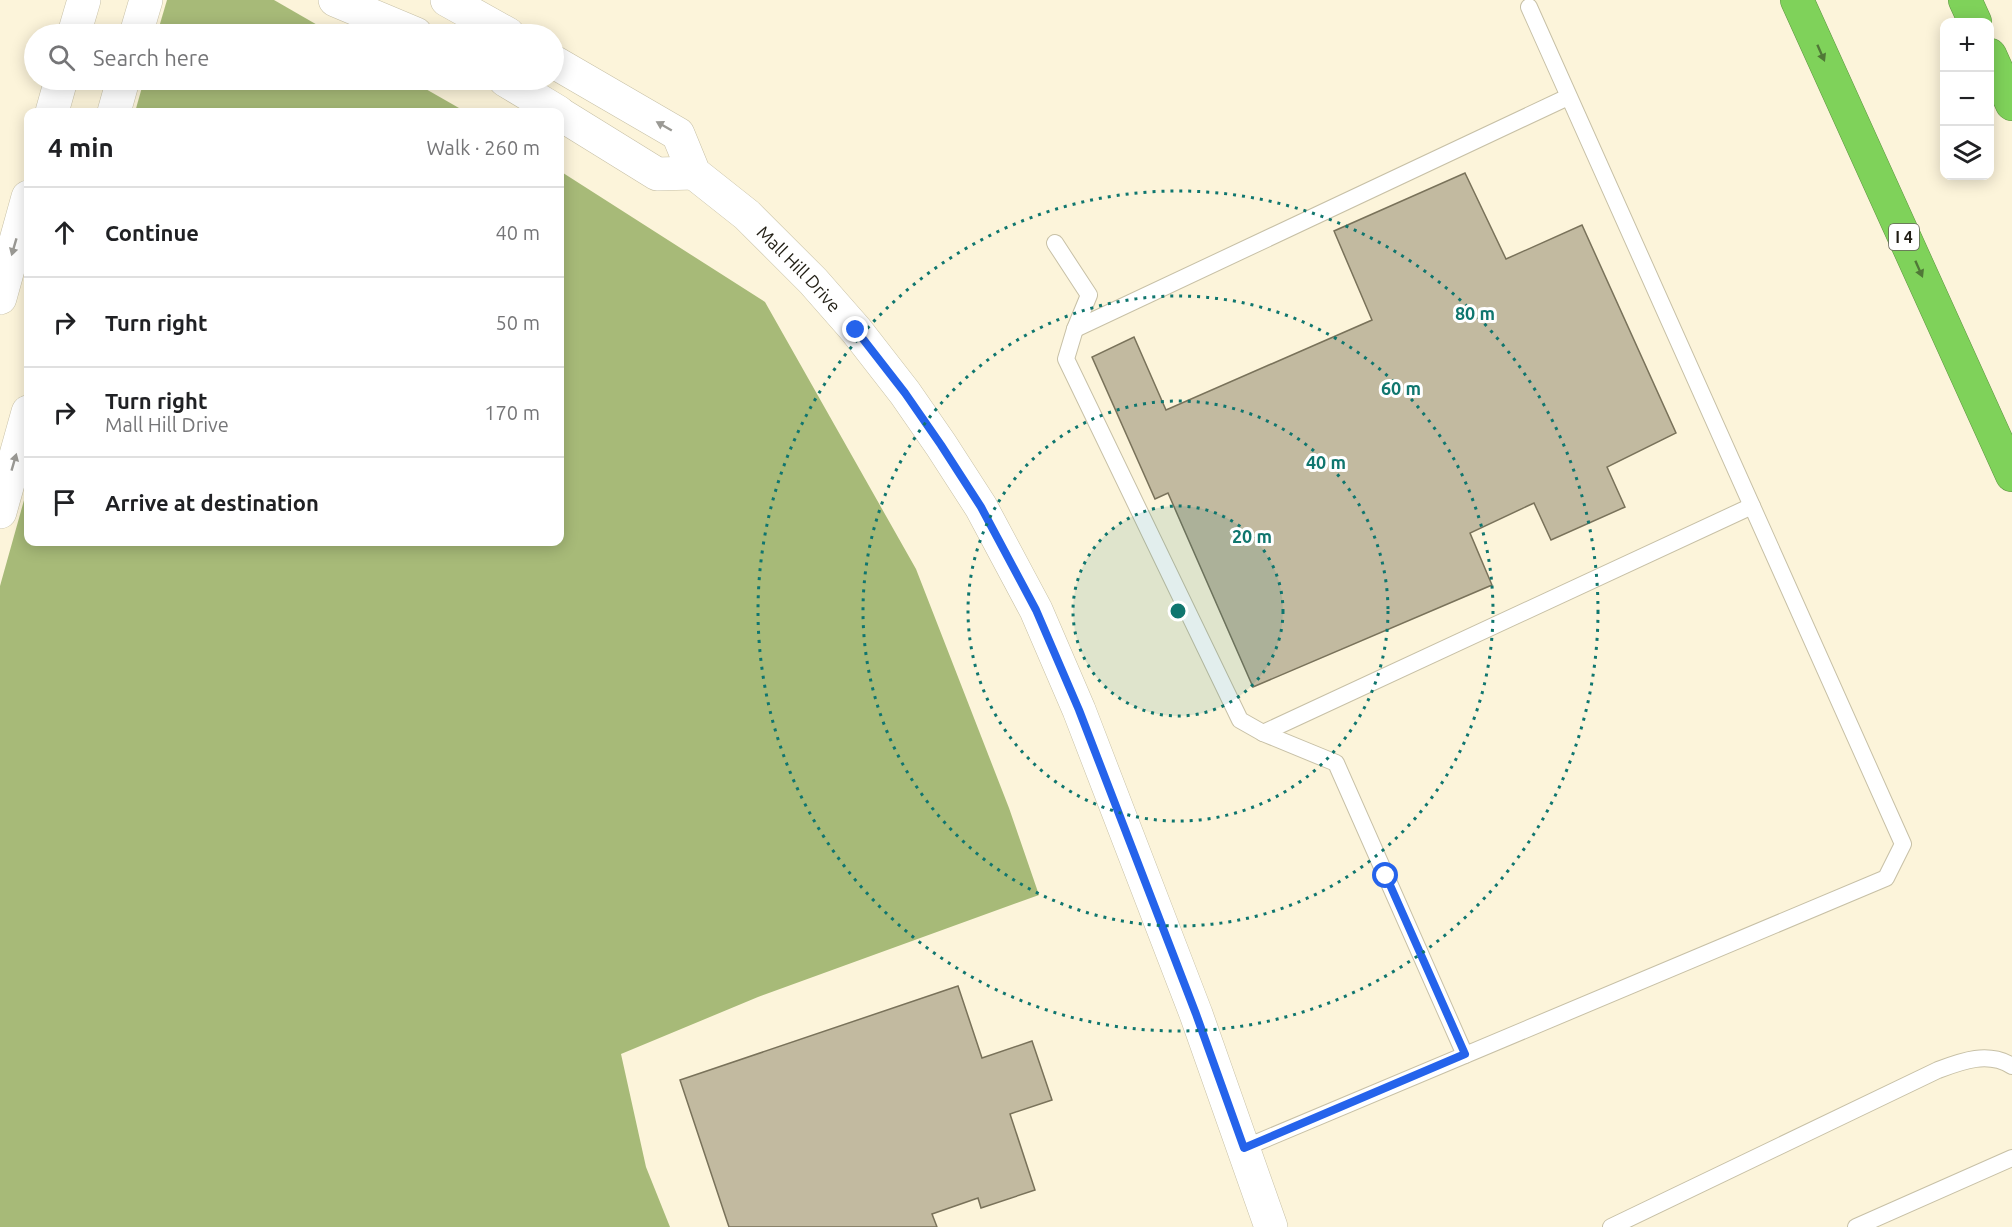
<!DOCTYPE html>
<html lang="en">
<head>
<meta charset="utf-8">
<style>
  body { margin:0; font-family:Ubuntu,sans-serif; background:#f2f2f2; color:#202124 }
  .controls { position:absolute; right:18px; top:18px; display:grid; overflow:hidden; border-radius:12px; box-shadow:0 3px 15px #0003 }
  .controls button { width:54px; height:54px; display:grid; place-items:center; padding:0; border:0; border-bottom:2px solid #e0e0e0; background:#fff; color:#202124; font:30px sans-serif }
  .stop { position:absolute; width:18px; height:18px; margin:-14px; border:4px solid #2563eb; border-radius:50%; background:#fff }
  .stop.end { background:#2563eb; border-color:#fff; box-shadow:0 2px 6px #0008 }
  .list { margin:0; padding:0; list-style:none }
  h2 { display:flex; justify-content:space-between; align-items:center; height:78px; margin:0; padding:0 24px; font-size:26px }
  h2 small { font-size:20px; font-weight:400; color:#757577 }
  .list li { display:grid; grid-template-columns:39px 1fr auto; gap:18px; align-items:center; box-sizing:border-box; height:90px; padding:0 24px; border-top:2px solid #e0e0e0 }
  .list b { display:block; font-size:22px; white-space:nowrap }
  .list p { margin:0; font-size:20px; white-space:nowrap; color:#757577 }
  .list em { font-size:20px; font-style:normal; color:#757577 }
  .icon { flex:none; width:33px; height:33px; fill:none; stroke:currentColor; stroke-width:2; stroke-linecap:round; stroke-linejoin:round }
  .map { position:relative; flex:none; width:2012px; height:1227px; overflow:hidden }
  .search { position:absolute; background:#fff; box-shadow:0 3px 15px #0003; left:24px; top:24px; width:540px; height:66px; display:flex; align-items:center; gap:15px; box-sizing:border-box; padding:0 21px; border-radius:33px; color:#757577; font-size:22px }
  .panel { position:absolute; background:#fff; box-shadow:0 3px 15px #0003; left:24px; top:108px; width:540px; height:438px; border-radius:12px }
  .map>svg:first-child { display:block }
  .forest { fill:#a7ba78 }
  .building { fill:#c2baa0; stroke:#79725a; stroke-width:1.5 }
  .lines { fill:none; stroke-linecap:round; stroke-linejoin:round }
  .service-casing { stroke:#c7c0a6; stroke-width:18 }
  .tertiary-casing { stroke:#c7c0a6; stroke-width:34 }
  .motorway-casing { stroke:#5e9342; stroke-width:34 }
  .service { stroke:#fff; stroke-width:16 }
  .tertiary { stroke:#fff; stroke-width:33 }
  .motorway { stroke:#7fd25a; stroke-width:33 }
  .oneway { fill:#507837 }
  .oneway2 { fill:#9b9a95 }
  .route { stroke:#2563eb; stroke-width:8 }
  .ring { fill:none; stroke:#0f766e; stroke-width:3; stroke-dasharray:3 6 }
  .labels { text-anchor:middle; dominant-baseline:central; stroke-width:6; stroke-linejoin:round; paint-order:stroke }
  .shield { fill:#fff; stroke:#64625a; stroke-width:1.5 }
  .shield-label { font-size:16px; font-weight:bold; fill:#211e14 }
  .street-label { font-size:18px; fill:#211e14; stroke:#fff }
  .centre { fill:#0f766e; stroke:#fff; stroke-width:3 }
  .ring-label { font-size:18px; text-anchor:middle; font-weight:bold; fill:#0f766e; stroke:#fff; stroke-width:6; stroke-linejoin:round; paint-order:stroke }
</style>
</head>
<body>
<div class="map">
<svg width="2012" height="1227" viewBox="0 0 2012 1227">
  <rect width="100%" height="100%" fill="#fcf4da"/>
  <!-- forest -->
  <g class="forest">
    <path d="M167,0H274L333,34H157Z"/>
    <path d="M144,80H410L466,112H135Z"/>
    <path d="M560,171L765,302L916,569L1009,808L1039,895L758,997L621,1054L646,1167L670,1227H0V586L28,486V542H560Z"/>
  </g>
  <!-- building -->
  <g class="building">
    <path d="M1465,173L1506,259L1582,225L1676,433L1607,467L1625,507L1551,540L1534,503L1470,533L1492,585L1253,687L1168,493L1155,499L1092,357L1134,337L1166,410L1372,320L1334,231Z"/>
    <path d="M958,986L982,1058L1032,1041L1052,1100L1010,1114L1035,1190L981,1208L978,1198L932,1214L937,1227H729L680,1080Z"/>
  </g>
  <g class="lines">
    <!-- service casing -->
    <g class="service-casing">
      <g id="service">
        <path d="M1055,243L1089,295L1075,329L1066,359L1240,720L1263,733L1336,763L1465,1055"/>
        <path d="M1075,329L1568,97"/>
        <path d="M1263,733L1752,506"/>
        <path d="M1244,1148L1886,878L1903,844L1529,7"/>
        <path d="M1611,1227L1938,1070C1962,1061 1988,1051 2012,1066"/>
        <path d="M1856,1227L2012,1158"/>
      </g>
    </g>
    <!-- tertiary casing -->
    <g class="tertiary-casing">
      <g id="tertiary">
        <path d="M335,0L416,34"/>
        <path d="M447,0L508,34"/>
        <path d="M74,34L84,0"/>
        <path d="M136,34L146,0"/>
        <path id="s1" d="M554,62L678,134L694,173L747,215L813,281L856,330L905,393L941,445L981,507L1036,610L1079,710L1196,1014L1271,1227"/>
        <path d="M505,80L558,112"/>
        <path d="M52,112L61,80"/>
        <path d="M114,112L123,80"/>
        <path d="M560,114L657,174L694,173"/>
        <path d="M0,298L28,197"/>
        <path d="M0,512L28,412"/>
      </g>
    </g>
    <!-- motorway casing -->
    <g class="motorway-casing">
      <g id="motorway">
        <path d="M1797,0L2012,475"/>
        <path d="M1965,0L1975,22"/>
        <path d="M1990,55L2012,104"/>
      </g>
    </g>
    <!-- service -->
    <use href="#service" class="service"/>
    <!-- tertiary -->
    <use href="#tertiary" class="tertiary"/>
    <!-- motorway -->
    <use href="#motorway" class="motorway"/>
  </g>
  <!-- one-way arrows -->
  <defs><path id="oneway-solid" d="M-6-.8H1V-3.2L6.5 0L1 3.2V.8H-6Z" transform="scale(1.5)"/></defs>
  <g class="oneway">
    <use href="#oneway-solid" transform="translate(1821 53) rotate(66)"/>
    <use href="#oneway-solid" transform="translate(1919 269) rotate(66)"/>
  </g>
  <g class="oneway2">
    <use href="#oneway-solid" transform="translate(664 126) rotate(-150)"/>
    <use href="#oneway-solid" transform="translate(14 247) rotate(106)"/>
    <use href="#oneway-solid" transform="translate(14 462) rotate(-74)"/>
  </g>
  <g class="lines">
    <!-- route -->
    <path class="route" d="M856,330L905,393L941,445L981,507L1036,610L1079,710L1196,1014L1244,1148L1465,1054L1386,876"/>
  </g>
  <!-- distance rings -->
  <circle cx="1178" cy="611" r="105" fill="#0f766e" fill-opacity=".12"/>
  <g class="ring">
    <circle cx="1178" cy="611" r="105"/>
    <circle cx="1178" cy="611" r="210"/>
    <circle cx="1178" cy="611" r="315"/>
    <circle cx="1178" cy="611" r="420"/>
  </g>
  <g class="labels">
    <!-- shield labels -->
    <rect class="shield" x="1889" y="224" width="30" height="26" rx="4.5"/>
    <g class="shield-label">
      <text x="1904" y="237">I 4</text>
    </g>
    <!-- street labels -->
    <g class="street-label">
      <text stroke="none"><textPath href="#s1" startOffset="328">Mall Hill Drive</textPath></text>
    </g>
  </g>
  <circle cx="1178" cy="611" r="9" class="centre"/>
  <g class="ring-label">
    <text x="1475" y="320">80 m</text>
    <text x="1401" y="395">60 m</text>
    <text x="1326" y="469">40 m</text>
    <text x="1252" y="543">20 m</text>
  </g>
</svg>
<div class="controls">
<button>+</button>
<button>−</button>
<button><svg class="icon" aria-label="layers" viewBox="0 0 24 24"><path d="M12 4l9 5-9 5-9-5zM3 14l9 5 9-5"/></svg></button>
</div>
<div class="stop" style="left:1386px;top:876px"></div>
<div class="stop end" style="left:856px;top:330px"></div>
<div class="search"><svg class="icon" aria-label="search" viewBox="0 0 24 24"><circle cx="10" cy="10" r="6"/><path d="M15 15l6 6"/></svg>Search here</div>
<section class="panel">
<h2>4 min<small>Walk · 260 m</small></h2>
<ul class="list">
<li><svg class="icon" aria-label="ahead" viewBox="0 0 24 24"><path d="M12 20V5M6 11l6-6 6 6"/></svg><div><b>Continue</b></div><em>40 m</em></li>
<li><svg class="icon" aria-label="right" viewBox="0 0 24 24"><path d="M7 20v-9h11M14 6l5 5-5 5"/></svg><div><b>Turn right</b></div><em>50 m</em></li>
<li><svg class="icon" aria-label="right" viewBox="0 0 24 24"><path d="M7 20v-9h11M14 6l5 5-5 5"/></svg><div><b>Turn right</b><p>Mall Hill Drive</p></div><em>170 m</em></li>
<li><svg class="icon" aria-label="arrive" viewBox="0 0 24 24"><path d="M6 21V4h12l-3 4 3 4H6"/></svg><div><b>Arrive at destination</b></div></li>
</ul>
</section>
</div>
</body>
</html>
